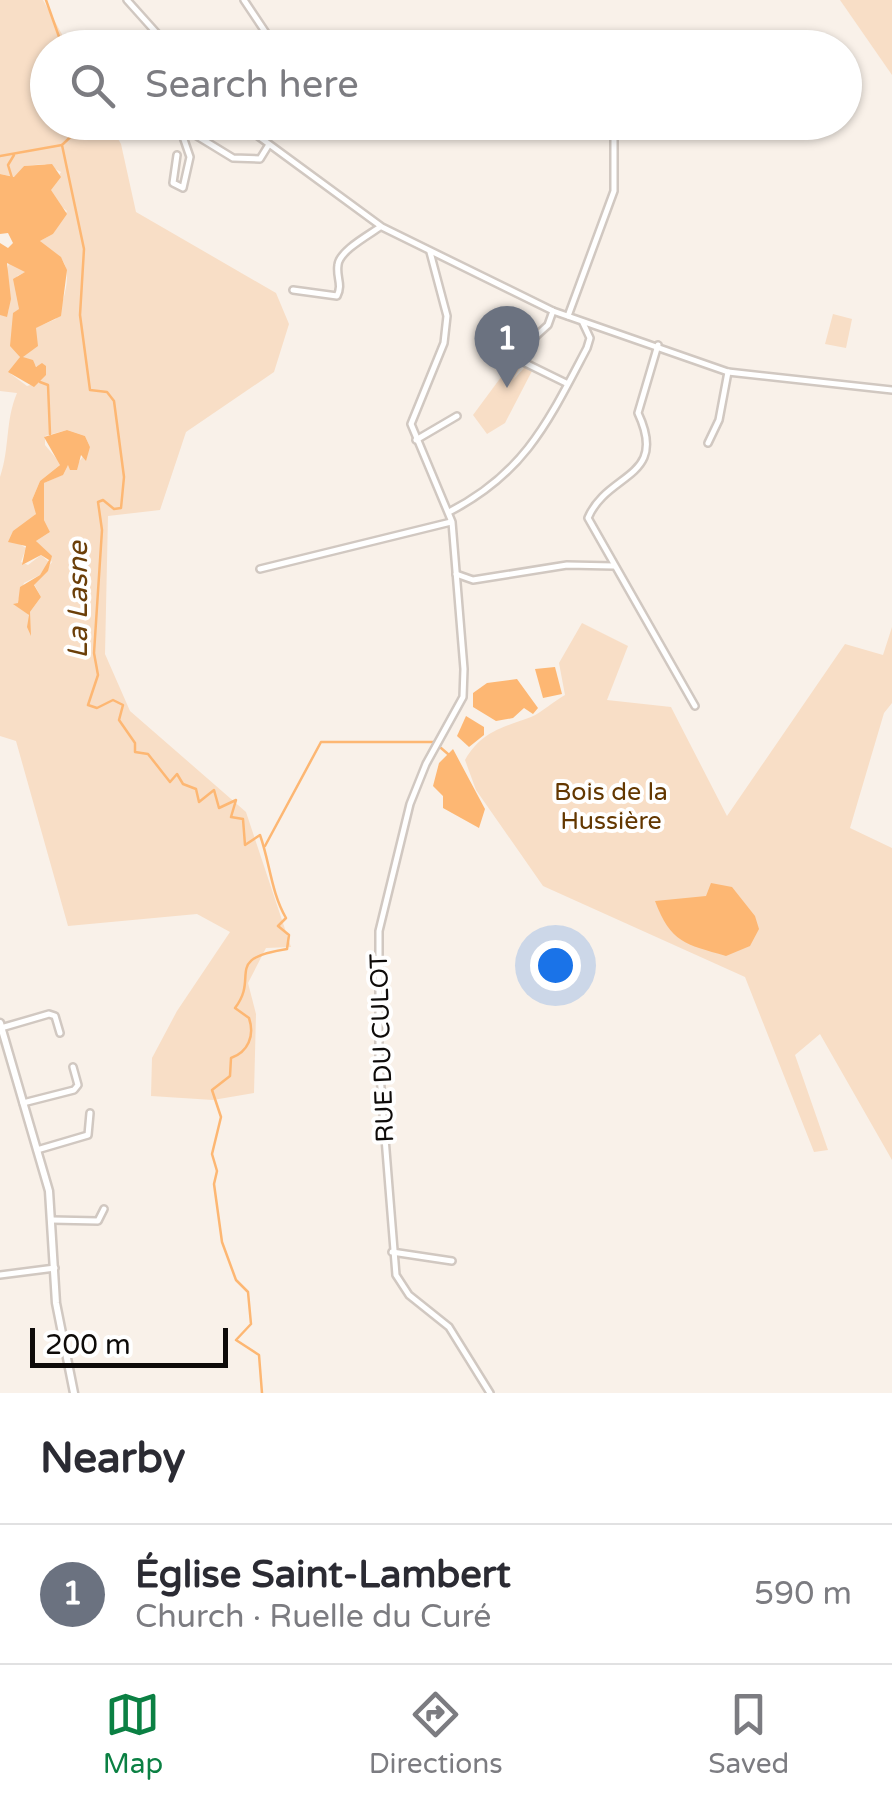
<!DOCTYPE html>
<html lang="en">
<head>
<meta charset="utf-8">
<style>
  body { margin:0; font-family:"Varela Round",sans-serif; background:#f7f7f7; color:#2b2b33 }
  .scale { position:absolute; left:30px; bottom:25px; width:198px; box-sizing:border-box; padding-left:10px; border:5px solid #0e0b09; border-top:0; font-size:28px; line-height:35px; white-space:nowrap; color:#0e0b09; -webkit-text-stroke:8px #fff; paint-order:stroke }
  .you { position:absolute; left:555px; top:965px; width:35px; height:35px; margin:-25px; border:8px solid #fff; border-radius:50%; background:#1a73e8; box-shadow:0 0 0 15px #1a73e833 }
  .badge { display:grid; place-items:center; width:65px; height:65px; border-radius:50%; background:#0b8043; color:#fff; font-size:32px; font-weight:700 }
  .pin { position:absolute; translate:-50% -82px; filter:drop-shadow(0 2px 5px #0008) }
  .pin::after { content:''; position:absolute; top:52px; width:35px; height:30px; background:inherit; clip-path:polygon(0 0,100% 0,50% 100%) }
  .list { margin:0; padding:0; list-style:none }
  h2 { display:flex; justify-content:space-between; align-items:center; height:130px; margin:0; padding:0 40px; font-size:42px }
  h2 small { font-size:32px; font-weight:400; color:#7c7c81 }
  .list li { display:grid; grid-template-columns:65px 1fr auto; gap:30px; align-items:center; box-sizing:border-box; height:140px; padding:0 40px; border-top:2px solid #e1e1e2 }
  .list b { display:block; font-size:38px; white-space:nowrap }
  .list p { margin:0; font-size:32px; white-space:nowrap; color:#7c7c81 }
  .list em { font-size:32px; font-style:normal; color:#7c7c81 }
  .icon { flex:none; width:55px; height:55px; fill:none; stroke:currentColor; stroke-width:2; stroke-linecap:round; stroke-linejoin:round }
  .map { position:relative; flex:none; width:892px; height:1393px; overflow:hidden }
  .search { position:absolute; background:#fff; box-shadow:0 2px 8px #0004; left:30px; right:30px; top:30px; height:110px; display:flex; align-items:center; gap:25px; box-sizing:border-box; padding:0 35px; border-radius:55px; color:#7c7c81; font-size:38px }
  .sheet { height:270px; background:#fff }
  nav { display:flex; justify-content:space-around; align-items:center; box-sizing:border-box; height:140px; border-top:2px solid #e1e1e2; background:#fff; font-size:28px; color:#7c7c81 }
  nav a { display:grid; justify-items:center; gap:5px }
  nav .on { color:#0b8043 }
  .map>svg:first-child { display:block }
  .green { fill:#f8dec6; fill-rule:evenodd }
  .water { fill:#fdb773 }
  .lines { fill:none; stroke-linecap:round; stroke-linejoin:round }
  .stream { stroke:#fdb773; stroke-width:2.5 }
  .minor-casing { stroke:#d1c8c1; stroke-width:10 }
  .tertiary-casing { stroke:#d1c8c1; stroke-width:11 }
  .minor { stroke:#fff; stroke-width:5 }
  .tertiary { stroke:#fff; stroke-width:6 }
  .labels { text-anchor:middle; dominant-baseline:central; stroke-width:8; stroke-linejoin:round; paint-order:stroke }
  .park-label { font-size:25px; fill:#633700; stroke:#fff }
  .street-label { font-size:25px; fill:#0e0b09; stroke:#fff }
  .water-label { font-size:28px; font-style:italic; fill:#6b3f09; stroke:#fff }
</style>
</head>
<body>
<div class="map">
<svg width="892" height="1393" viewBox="0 0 892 1393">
  <rect width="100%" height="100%" fill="#f9f1e9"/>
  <!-- green -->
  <g class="green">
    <path d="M0,0H43L69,47L48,48V122L109,123L121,144L136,212L276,293L289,324L274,372L186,432L160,510L108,516L105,654L130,711L246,812L291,947L266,948L248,983L256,1014L254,1093L213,1100L151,1096L152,1058L177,1011L230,932L197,914L68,926L16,741L0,736V477C10,448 5,421 17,393L0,391V315L8,312C12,295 2,277 10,261L26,272L17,276L19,309L12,343L20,357L11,374L27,386L34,384L39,368L23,357L35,328L56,319C63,302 75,271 59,256C52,250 46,249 40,241L53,234L67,211L55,202L50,190L61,172L45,164L24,166L15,177L0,174ZM67,430L85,436L90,447L75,467L71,463L62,469V475L44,483V520L50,532L36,541L52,562L34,584L41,597L30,612V635V617L18,601L24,583L40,575L49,562L41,555L28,565L21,562L26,548L18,543L37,512L32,500L40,481L61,464L45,445V436Z"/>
    <path d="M840,0H892V75Z"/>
    <path d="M833,314L852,319L846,348L825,344Z"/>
    <path d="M513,361L521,366L513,380L525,367L532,371L505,423L487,434L473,415Z"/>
    <path d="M582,623L628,646L607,700L671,707L727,816L845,644L883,655L892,627V703L884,713L850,828L892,848V1160L820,1034L795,1055L828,1150L814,1152L745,977L543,886L476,790L465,760C482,731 502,728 531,717C541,713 554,701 565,695L559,663Z"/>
  </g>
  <!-- water -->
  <g class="water">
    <path d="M52,164L61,177L51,190L67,214L53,234L40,241L61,257L67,270L61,316L36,328L38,346L23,357L33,360L36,367L42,363L46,366V375L34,387L8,372L20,357L10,346L13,313L19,309L13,279L25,272L7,263L11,299L7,317L0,315V243L8,248L13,243L8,233L0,234V174L14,177L24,166Z"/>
    <path d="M67,430L85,436L90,447L86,461L81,455L77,470H70L68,465L63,475L44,483V520L50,532L36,541L52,556L48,571L34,585L41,597L30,612L31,636L27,627L29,615L13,604L18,603L20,587L40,575L49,560L41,555L22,565L26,546L8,542L13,531L36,514L32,500L40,481L60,465L44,437Z"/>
    <path d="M555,667L562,694L543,698L535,669Z"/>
    <path d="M517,679L538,708L533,714L524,708L513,718L496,721L473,707V693L487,683Z"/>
    <path d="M466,716L484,727V735L469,747L457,736Z"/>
    <path d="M453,749L485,809L479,828L443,808V796L433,786L439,763Z"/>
    <path d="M711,883L732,887L755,916L759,929L750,946L726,956C685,944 671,943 655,901L706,896Z"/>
  </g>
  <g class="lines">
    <!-- stream -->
    <g class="stream">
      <path d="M46,0L63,48"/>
      <path d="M86,122L62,145L84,249L80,315L90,390L107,392L114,401L124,477L121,508L114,509L103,500L98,502L102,530L94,653L98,675L88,705L97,708L113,700L123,705L119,720L135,743V752L148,754L170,782L177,774L183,784L196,789L199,802L214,790L219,808L236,800L231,817L243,819L245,845L260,835C270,863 271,892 286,918L278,926L289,935L287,949C222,959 260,976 235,1008L249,1018C255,1036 248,1052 231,1058L230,1076L212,1090L221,1117L212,1154L217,1171L214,1184L222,1242L236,1280L248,1292L251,1324L236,1340L259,1355L262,1393"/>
      <path d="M0,156L62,145"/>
      <path d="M12,178L8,165L14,155"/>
      <path d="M40,382L48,385L50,434"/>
      <path d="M441,748L448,754"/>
      <path d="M265,846L321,742H434"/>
    </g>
    <!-- minor casing -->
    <g class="minor-casing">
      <g id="minor">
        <path d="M127,0L170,48"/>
        <path d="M244,0L276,48"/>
        <path d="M239,122L382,227L553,311L728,372L892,390"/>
        <path d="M177,155L173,183L183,188L190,157L179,125L233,158L260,159L268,146"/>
        <path d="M430,252L447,316L444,343L411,424L452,522L464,669L463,697L426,764L410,804L379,931V1063L396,1275L409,1295L449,1327L490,1393"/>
        <path d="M293,290L337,296C343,284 336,278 338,265C339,251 369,235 380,227"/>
        <path d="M553,311L548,325L513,357L566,383"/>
        <path d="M568,316L614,191V122"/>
        <path d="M658,345L638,413C669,479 607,472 588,518L695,706"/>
        <path d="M416,440L457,416"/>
        <path d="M708,443L719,420L728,372"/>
        <path d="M449,512C525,473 548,422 587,348L590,338L583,323"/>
        <path d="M260,569L451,522"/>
        <path d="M456,574L473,580L567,565L614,566"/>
        <path d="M1,1028L49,1014L55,1016L60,1033"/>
        <path d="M23,1103L74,1090L78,1085L73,1067"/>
        <path d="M37,1150L88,1135L90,1113"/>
        <path d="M52,1220L98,1221L104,1209"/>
        <path d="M392,1252L452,1261"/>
        <path d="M0,1275L55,1268"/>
      </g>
    </g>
    <!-- tertiary casing -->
    <g class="tertiary-casing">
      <path id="tertiary" d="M0,1023L49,1191L56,1303L74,1393"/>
    </g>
    <!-- minor -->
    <use href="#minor" class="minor"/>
    <!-- tertiary -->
    <use href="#tertiary" class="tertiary"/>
  </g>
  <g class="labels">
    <!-- park labels -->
    <g class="park-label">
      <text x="611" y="792">Bois de la<tspan x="611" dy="29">Hussière</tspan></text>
    </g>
    <!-- street labels -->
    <g class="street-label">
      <text transform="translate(382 1048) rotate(-92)">RUE DU CULOT</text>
    </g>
    <!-- water labels -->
    <g class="water-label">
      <text transform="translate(78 600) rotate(-90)">La Lasne</text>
    </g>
  </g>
</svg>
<div class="scale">200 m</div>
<div class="you"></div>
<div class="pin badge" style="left:507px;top:388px;background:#6b7280">1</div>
<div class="search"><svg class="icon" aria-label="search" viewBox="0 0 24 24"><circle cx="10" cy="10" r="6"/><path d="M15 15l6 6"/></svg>Search here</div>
</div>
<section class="sheet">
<h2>Nearby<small></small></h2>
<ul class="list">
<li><span class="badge" style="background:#6b7280">1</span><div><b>Église Saint-Lambert</b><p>Church · Ruelle du Curé</p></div><em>590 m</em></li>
</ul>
</section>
<nav>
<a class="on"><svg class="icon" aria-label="map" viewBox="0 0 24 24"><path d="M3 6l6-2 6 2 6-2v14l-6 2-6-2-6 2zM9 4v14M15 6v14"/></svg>Map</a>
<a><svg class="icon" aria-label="directions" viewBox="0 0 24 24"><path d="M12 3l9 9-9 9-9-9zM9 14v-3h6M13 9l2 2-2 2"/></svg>Directions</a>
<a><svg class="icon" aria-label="saved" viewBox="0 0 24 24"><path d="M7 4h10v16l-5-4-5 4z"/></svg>Saved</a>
</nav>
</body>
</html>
